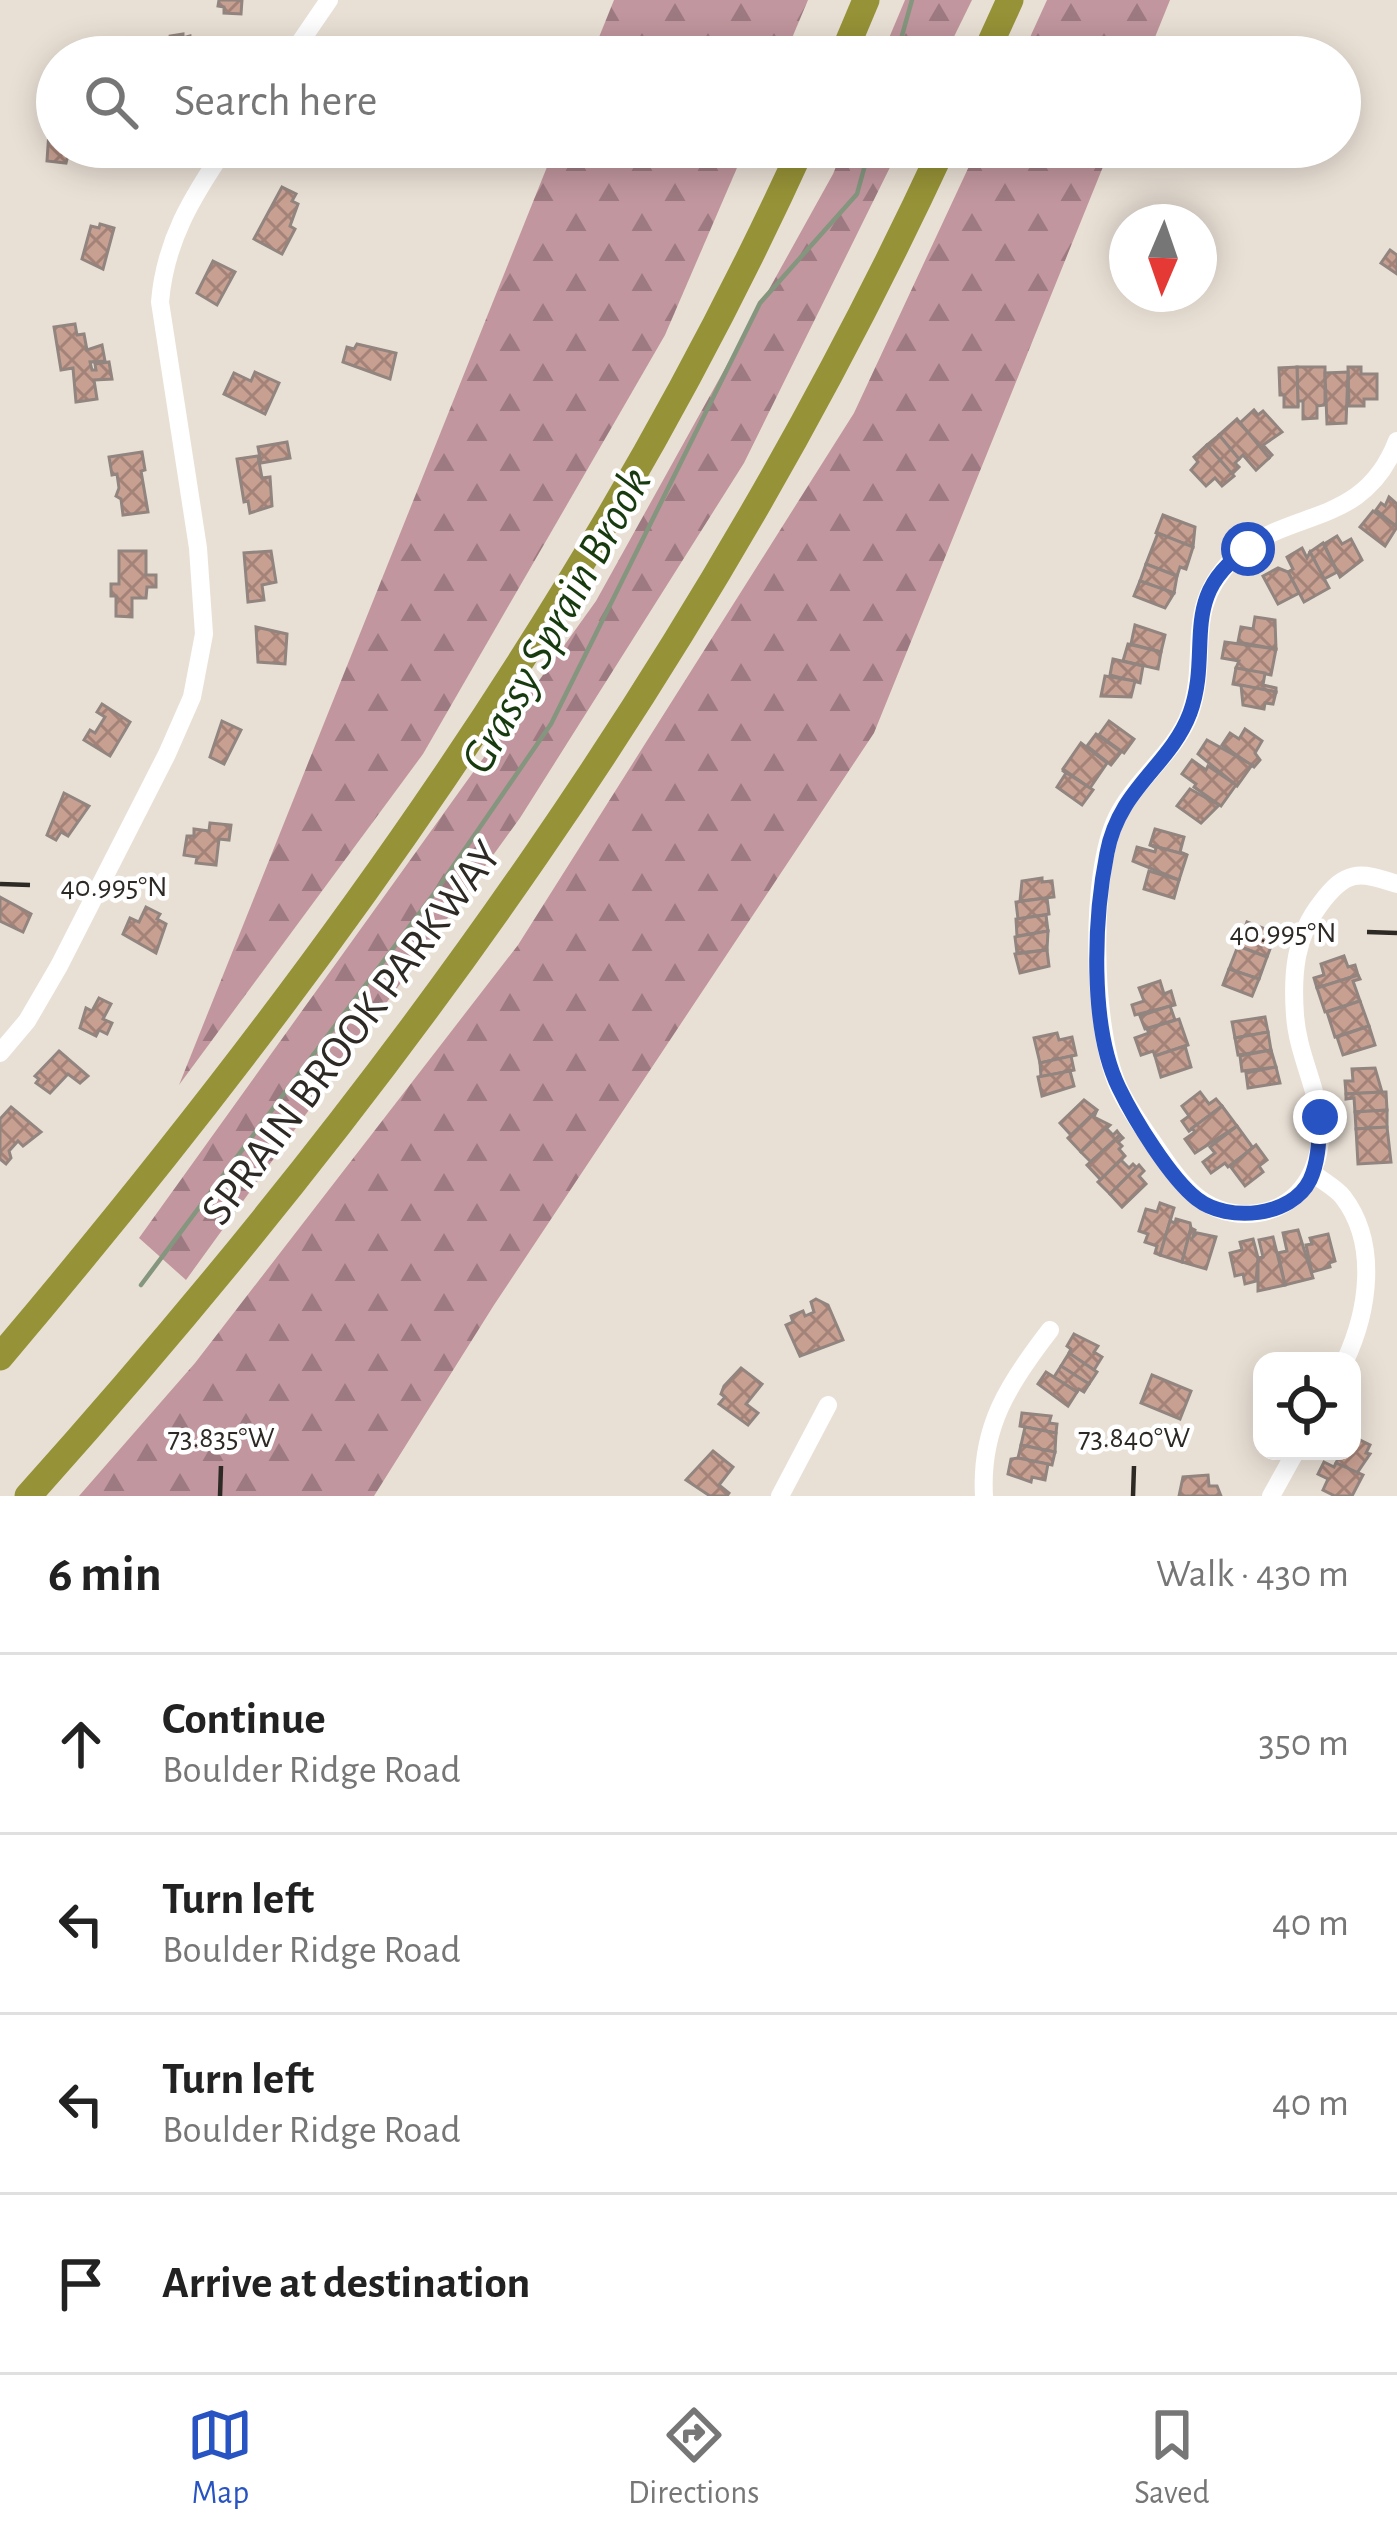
<!DOCTYPE html>
<html lang="en">
<head>
<meta charset="utf-8">
<style>
  body { margin:0; font-family:"Alegreya Sans",sans-serif; background:#f2f2f2; color:#222 }
  .controls { position:absolute; right:36px; bottom:36px; display:grid; overflow:hidden; border-radius:24px; box-shadow:0 6px 30px #0003 }
  .controls button { width:108px; height:108px; display:grid; place-items:center; padding:0; border:0; border-bottom:3px solid #e0e0e0; background:#fff; color:#222; font:60px sans-serif }
  .compass { position:absolute; left:1109px; top:204px; width:108px; height:108px; border-radius:50%; background:#fff; box-shadow:0 6px 30px #0003; rotate:182deg }
  .stop { position:absolute; width:36px; height:36px; margin:-27px; border:9px solid #2853c2; border-radius:50%; background:#fff }
  .stop.end { background:#2853c2; border-color:#fff; box-shadow:0 3px 12px #0008 }
  .list { margin:0; padding:0; list-style:none }
  h2 { display:flex; justify-content:space-between; align-items:center; height:156px; margin:0; padding:0 48px; font-size:51px }
  h2 small { font-size:39px; font-weight:400; color:#767676 }
  .list li { display:grid; grid-template-columns:78px 1fr auto; gap:36px; align-items:center; box-sizing:border-box; height:180px; padding:0 48px; border-top:3px solid #e0e0e0 }
  .list b { display:block; font-size:45px; white-space:nowrap }
  .list p { margin:0; font-size:39px; white-space:nowrap; color:#767676 }
  .list em { font-size:39px; font-style:normal; color:#767676 }
  .icon { flex:none; width:66px; height:66px; fill:none; stroke:currentColor; stroke-width:2; stroke-linecap:round; stroke-linejoin:round }
  .map { position:relative; flex:none; width:1397px; height:1496px; overflow:hidden }
  .search { position:absolute; background:#fff; box-shadow:0 6px 30px #0003; left:36px; right:36px; top:36px; height:132px; display:flex; align-items:center; gap:30px; box-sizing:border-box; padding:0 42px; border-radius:66px; color:#767676; font-size:45px }
  .sheet { height:876px; background:#fff }
  nav { display:flex; justify-content:space-around; align-items:center; box-sizing:border-box; height:168px; border-top:3px solid #e0e0e0; background:#fff; font-size:33px; color:#767676 }
  nav a { display:grid; justify-items:center; gap:6px }
  nav .on { color:#2853c2 }
  .map>svg:first-child { display:block }
  .forest { fill:url(#forest-firs) }
  .lines { fill:none; stroke-linecap:round; stroke-linejoin:round }
  .stream { stroke:#84967e; stroke-width:4.5 }
  .building { fill:url(#building-cross-hatch); stroke:#92847f; stroke-width:3 }
  .minor { stroke:#fff; stroke-width:18 }
  .highway { stroke:#969237; stroke-width:27 }
  .route { stroke:#2853c2; stroke-width:15 }
  .ticks { fill:none; stroke:#2d2925; stroke-width:4.5 }
  .labels { text-anchor:middle; dominant-baseline:central; stroke-width:9; stroke-linejoin:round; paint-order:stroke }
  .street-label { font-size:45px; fill:#2d2925; stroke:#fff }
  .water-label { font-size:48px; font-style:italic; fill:#173b0f; stroke:#fff }
  .ticks-label { font-size:30px; text-anchor:middle; fill:#2d2925; stroke:#fff; stroke-width:9; stroke-linejoin:round; paint-order:stroke }
</style>
</head>
<body>
<div class="map">
<svg width="1397" height="1496" viewBox="0 0 1397 1496">
  <defs>
    <pattern id="forest-firs" width="22" height="20" patternUnits="userSpaceOnUse" patternTransform="scale(3)"><rect width="22" height="20" fill="#c1969e"/><path d="M5 1l3.5 6h-7zM16 11l3.5 6h-7z" fill="#9d7a81"/></pattern>
    <pattern id="building-cross-hatch" width="8" height="8" patternUnits="userSpaceOnUse" patternTransform="scale(3)"><rect width="8" height="8" fill="#c8a092"/><path d="M0 0l8 8M0 8l8-8" fill="none" stroke="#a38277"/></pattern>
  </defs>
  <rect width="100%" height="100%" fill="#e9e0d5"/>
  <!-- forest -->
  <g class="forest">
    <path d="M614,0H808L784,57H591Z"/>
    <path d="M905,0H972L944,57H881Z"/>
    <path d="M1047,0H1170L1147,57H1021Z"/>
    <path d="M555,147H746L665,335L423,754L179,1085Z"/>
    <path d="M844,147H900L744,463L520,818L186,1280L139,1238L596,601L833,174Z"/>
    <path d="M978,147H1111L874,733L494,1305L374,1496H79L195,1363L518,945L854,413Z"/>
  </g>
  <g class="lines">
    <!-- stream -->
    <g class="stream">
      <path d="M896,57L912,0"/>
      <path d="M141,1285L436,891L551,724L760,303L857,194L870,147"/>
    </g>
  </g>
  <!-- building -->
  <g class="building">
    <path d="M219,0H242L241,14L224,13V7L218,6Z"/>
    <path d="M183,34V38L190,36L192,50L200,48L202,57H163L162,48L168,47L170,36Z"/>
    <path d="M414,40L440,49L437,57H415L411,49Z"/>
    <path d="M49,131L57,132V147H70L66,163L47,161Z"/>
    <path d="M306,147H366L367,150L358,156L316,164L310,147Z"/>
    <path d="M282,187L296,194L292,201L298,204L290,226L295,229L282,254L254,239Z"/>
    <path d="M100,224L114,228L103,269L82,259L91,226L99,228Z"/>
    <path d="M1390,250L1397,255V274L1381,263Z"/>
    <path d="M213,261L235,272L217,305L197,293Z"/>
    <path d="M75,324L77,335L84,334L87,350L102,345L105,361L90,362L92,370H96L95,364L109,362L112,379L94,380L97,399L76,402L73,368L61,370L54,327Z"/>
    <path d="M357,344L396,353L390,379L343,362L347,347L354,349Z"/>
    <path d="M1297,367H1325V405L1317,406V418L1303,419V401H1298V407Z"/>
    <path d="M1297,367L1298,407H1284V395H1280L1279,368Z"/>
    <path d="M1348,367H1361V374H1377V399H1364V406H1349Z"/>
    <path d="M255,372L279,383L265,414L224,394L234,373L251,381Z"/>
    <path d="M1348,372L1346,423L1327,424L1325,373Z"/>
    <path d="M1254,410L1258,415L1263,411L1282,432L1263,445L1272,455L1269,458L1240,423Z"/>
    <path d="M1237,419L1269,458L1256,470L1243,455L1239,459L1219,435Z"/>
    <path d="M1219,435L1239,459L1235,463L1239,467L1232,474L1207,445Z"/>
    <path d="M287,442L290,458L261,463L258,447Z"/>
    <path d="M1207,445L1234,476L1222,486L1215,478L1206,486L1191,470L1198,462L1194,457Z"/>
    <path d="M142,452L145,470L141,471L148,512L123,515L121,499L116,496L119,488L117,474L112,475L109,457Z"/>
    <path d="M258,456L262,478L270,477L272,506L250,513L248,501L244,502L237,459Z"/>
    <path d="M1389,497L1397,504V527L1376,510L1381,503L1385,506Z"/>
    <path d="M1373,511L1397,527L1385,546L1360,527Z"/>
    <path d="M1163,515L1195,527L1193,547L1156,533Z"/>
    <path d="M1158,533L1193,547L1186,569L1180,567L1177,576L1146,564Z"/>
    <path d="M1337,536L1342,544L1351,539L1362,560L1340,577L1324,544Z"/>
    <path d="M1323,543L1337,572L1324,579L1310,552Z"/>
    <path d="M1302,548L1307,558L1310,552L1329,588L1304,602L1288,572L1293,569L1287,557Z"/>
    <path d="M119,551H146V575H156V587H147L146,598H132V617L116,616V596H111V584H119Z"/>
    <path d="M271,551L276,582L262,585L264,600L248,602L244,553Z"/>
    <path d="M1146,564L1177,576L1174,593L1140,581Z"/>
    <path d="M1278,568L1288,572L1299,593L1278,604L1263,576Z"/>
    <path d="M1140,581L1174,593L1165,608L1134,596Z"/>
    <path d="M1255,617L1275,620L1276,649L1238,642L1241,627L1253,629Z"/>
    <path d="M1135,625L1165,635L1161,652L1131,644Z"/>
    <path d="M256,627L287,634L285,664L258,662Z"/>
    <path d="M1225,642L1276,649L1271,675L1236,668L1239,661L1222,658Z"/>
    <path d="M1128,644L1161,652L1158,669L1123,661Z"/>
    <path d="M1113,659L1143,666L1140,683L1110,675Z"/>
    <path d="M1236,668L1265,673L1263,685L1276,688V692L1233,684Z"/>
    <path d="M1105,676L1135,681L1131,697L1101,696Z"/>
    <path d="M1241,685L1276,692L1273,704L1265,703L1264,709L1243,705Z"/>
    <path d="M102,704L130,722L110,756L84,740L90,730L95,733L105,717L97,712Z"/>
    <path d="M222,721L241,730L224,764L210,757Z"/>
    <path d="M1109,721L1134,739L1124,753L1099,735Z"/>
    <path d="M1245,729L1262,741L1255,753L1260,760L1254,767L1222,745L1230,733L1239,739Z"/>
    <path d="M1096,734L1121,752L1111,765L1087,746Z"/>
    <path d="M1207,740L1252,765L1237,786L1198,754Z"/>
    <path d="M1081,743L1107,763L1090,788L1063,769Z"/>
    <path d="M1192,760L1206,770L1208,766L1236,785L1221,806L1194,787L1196,784L1182,774Z"/>
    <path d="M1062,770L1093,790L1082,805L1057,787L1066,773Z"/>
    <path d="M1190,789L1219,805L1201,823L1177,806Z"/>
    <path d="M64,793L89,806L68,836L61,832L56,840L47,835Z"/>
    <path d="M210,823L231,825L229,840L219,839L216,865L196,863L197,857L184,855L187,836H194V829L209,831Z"/>
    <path d="M1155,829L1184,837L1180,852L1187,855L1150,845Z"/>
    <path d="M1150,845L1187,855L1179,880L1133,861L1137,847L1155,852L1156,848Z"/>
    <path d="M1149,871L1179,880L1174,898L1144,889Z"/>
    <path d="M1042,878V882L1052,881L1054,897L1020,901L1022,881Z"/>
    <path d="M0,897L31,914L23,932L0,921Z"/>
    <path d="M1047,898L1049,914L1018,919L1016,902Z"/>
    <path d="M146,907L160,914L157,919L166,924L156,953L123,934L130,918L139,922Z"/>
    <path d="M1046,915L1048,931L1017,936L1016,919Z"/>
    <path d="M1247,922L1276,933L1267,957L1238,946Z"/>
    <path d="M1048,931L1047,950L1017,953L1015,937Z"/>
    <path d="M1238,946L1267,957L1259,979L1229,969Z"/>
    <path d="M1047,950L1049,966L1020,973L1015,954Z"/>
    <path d="M1344,956L1348,967L1355,965L1358,975L1317,988L1314,978L1324,975L1321,964Z"/>
    <path d="M1229,969L1259,979L1252,996L1223,985Z"/>
    <path d="M1358,975L1360,979L1353,981L1360,1001L1325,1012L1317,988Z"/>
    <path d="M1160,981L1164,994L1171,991L1175,1005L1135,1015L1132,1005L1144,1001L1139,988Z"/>
    <path d="M99,998L111,1004L103,1019L112,1023L107,1034L99,1030L96,1036L80,1028L86,1008L92,1011Z"/>
    <path d="M1360,1001L1369,1026L1335,1037L1327,1012Z"/>
    <path d="M1170,1006L1175,1020L1145,1029L1140,1016Z"/>
    <path d="M1265,1017L1268,1032L1235,1038L1232,1022Z"/>
    <path d="M1179,1019L1188,1045L1155,1056L1153,1051L1141,1055L1135,1038L1149,1033L1147,1029Z"/>
    <path d="M1369,1026L1375,1045L1343,1055L1337,1037Z"/>
    <path d="M1268,1032L1271,1050L1238,1055L1235,1038Z"/>
    <path d="M1057,1033L1059,1040L1072,1037L1076,1055L1040,1063L1034,1038Z"/>
    <path d="M1185,1046L1191,1067L1161,1077L1155,1056Z"/>
    <path d="M1271,1050L1276,1067L1242,1071L1240,1056Z"/>
    <path d="M59,1051L88,1076L80,1083L68,1074L50,1093L36,1083L39,1079L35,1076Z"/>
    <path d="M1071,1056L1074,1070L1041,1077L1040,1063Z"/>
    <path d="M1276,1067L1280,1083L1248,1088L1246,1073Z"/>
    <path d="M1375,1068L1382,1092L1346,1094L1345,1081H1353L1352,1069Z"/>
    <path d="M1070,1071L1074,1086L1042,1096L1038,1077Z"/>
    <path d="M1200,1092L1209,1104L1216,1099L1222,1106L1189,1131L1182,1121L1189,1116L1182,1106Z"/>
    <path d="M1382,1092H1386L1387,1110L1355,1112L1354,1098L1346,1099V1094Z"/>
    <path d="M1084,1100L1097,1110L1071,1135L1060,1123Z"/>
    <path d="M1222,1106L1237,1126L1195,1153L1185,1139L1195,1132L1192,1128Z"/>
    <path d="M11,1107L41,1132L23,1146L18,1141L9,1151L11,1158L6,1164L0,1159V1119Z"/>
    <path d="M1097,1110L1094,1117L1110,1125L1081,1152L1068,1138Z"/>
    <path d="M1387,1110V1127L1356,1129L1355,1112Z"/>
    <path d="M1237,1126L1253,1148L1228,1167L1225,1163L1211,1173L1203,1162L1215,1153L1210,1147Z"/>
    <path d="M1387,1127L1391,1162L1358,1164L1356,1129Z"/>
    <path d="M1106,1128L1113,1135L1117,1131L1120,1135L1091,1162L1081,1152Z"/>
    <path d="M1120,1135L1123,1138L1118,1142L1122,1146L1119,1149L1125,1156L1101,1180L1087,1165Z"/>
    <path d="M1256,1145L1267,1160L1259,1166L1263,1172L1245,1186L1230,1166Z"/>
    <path d="M1121,1160L1129,1168L1133,1164L1137,1168L1110,1194L1098,1182Z"/>
    <path d="M1139,1165L1144,1171L1139,1176L1146,1184L1122,1207L1110,1194Z"/>
    <path d="M1160,1203L1174,1208L1160,1255L1155,1253L1157,1246L1145,1242L1148,1234L1139,1231L1146,1209L1157,1212Z"/>
    <path d="M1176,1219L1190,1223L1191,1228L1182,1262L1160,1255L1170,1221L1175,1223Z"/>
    <path d="M1191,1228L1195,1230L1193,1237L1197,1233L1216,1237L1206,1269L1182,1262Z"/>
    <path d="M1298,1230L1313,1278L1285,1285L1278,1253L1287,1251L1283,1233Z"/>
    <path d="M1328,1234L1335,1261L1329,1263L1330,1267L1312,1272L1306,1245L1312,1244L1310,1238Z"/>
    <path d="M1273,1237L1285,1285L1258,1291V1258L1263,1257L1259,1240Z"/>
    <path d="M1253,1239L1258,1258L1256,1281L1245,1284L1243,1274L1235,1276L1230,1253L1242,1250L1240,1242Z"/>
    <path d="M816,1299L828,1305L843,1340L800,1356L786,1325L793,1322L791,1316L803,1311L805,1316L814,1312L811,1302Z"/>
    <path d="M1074,1334L1098,1346L1094,1352L1102,1357L1094,1370L1069,1353L1071,1349L1067,1346Z"/>
    <path d="M1069,1353L1097,1372L1089,1384L1061,1366Z"/>
    <path d="M1061,1366L1089,1384L1084,1392L1079,1389L1077,1392L1054,1377Z"/>
    <path d="M741,1368L762,1384L746,1404L758,1413L748,1425L719,1404L725,1397L721,1394L724,1386Z"/>
    <path d="M1046,1372L1077,1392L1068,1406L1038,1384Z"/>
    <path d="M1152,1375L1191,1391L1180,1419L1141,1403Z"/>
    <path d="M1022,1413L1051,1416L1049,1423L1057,1424L1056,1433L1020,1426Z"/>
    <path d="M1025,1427L1056,1433L1055,1452L1021,1445Z"/>
    <path d="M1352,1436L1370,1445L1366,1453L1370,1454L1357,1473L1336,1463L1339,1457L1327,1451H1352Z"/>
    <path d="M1021,1445L1055,1452L1052,1465L1018,1458Z"/>
    <path d="M713,1451L733,1467L719,1485L729,1493L727,1496H710L686,1480Z"/>
    <path d="M1018,1458L1048,1464L1045,1480L1032,1477L1031,1482L1008,1474L1011,1459Z"/>
    <path d="M1324,1462L1334,1467L1336,1463L1363,1475L1352,1496H1335L1323,1490L1328,1479L1318,1474Z"/>
    <path d="M1208,1475L1209,1486H1217L1221,1496H1179L1183,1477Z"/>
  </g>
  <g class="lines">
    <!-- minor -->
    <g class="minor">
      <path d="M290,57L329,0"/>
      <path d="M1397,441C1363,530 1286,507 1233,559C1182,610 1210,655 1190,713C1176,752 1136,779 1117,817C1089,874 1092,1027 1118,1086C1127,1107 1143,1128 1156,1147C1179,1181 1201,1214 1246,1214C1306,1213 1330,1156 1317,1103C1310,1073 1297,1046 1295,1015C1292,974 1295,936 1321,903C1346,870 1358,871 1397,884"/>
      <path d="M0,1053L27,1021L59,966L167,754L192,697L204,634L198,548L160,302C165,241 192,197 226,147"/>
      <path d="M1313,1173C1322,1181 1336,1188 1343,1197C1379,1244 1368,1312 1345,1361"/>
      <path d="M780,1496L828,1405"/>
      <path d="M984,1496C980,1427 1009,1383 1050,1330"/>
      <path d="M1271,1496L1296,1451"/>
    </g>
    <!-- highway -->
    <g class="highway">
      <path d="M842,57L866,0"/>
      <path d="M984,57L1010,0"/>
      <path d="M0,1357C314,986 600,591 802,147"/>
      <path d="M28,1496C392,1090 713,644 943,147"/>
    </g>
  </g>
  <g class="lines">
    <!-- route -->
    <path class="route" d="M1248,549C1177,595 1213,650 1190,713C1170,766 1119,788 1107,853C1094,918 1089,1027 1119,1088C1134,1119 1170,1178 1197,1199C1228,1223 1292,1217 1310,1180C1319,1161 1319,1137 1320,1117"/>
  </g>
  <!-- ticks -->
  <path class="ticks" d="M0,884L30,885M1367,932L1397,933M220,1496L221,1466M1133,1496L1134,1466"/>
  <g class="labels">
    <!-- street labels -->
    <g class="street-label">
      <text transform="translate(352 1033) rotate(-53)">SPRAIN BROOK PARKWAY</text>
    </g>
    <!-- water labels -->
    <g class="water-label">
      <text transform="translate(557 621) rotate(-61)">Grassy Sprain Brook</text>
    </g>
  </g>
  <g class="ticks-label">
    <text x="114" y="896">40.995°N</text>
    <text x="1283" y="942">40.995°N</text>
    <text x="221" y="1447">73.835°W</text>
    <text x="1134" y="1447">73.840°W</text>
  </g>
</svg>
<div class="controls">
<button><svg class="icon" aria-label="locate" viewBox="0 0 24 24"><circle cx="12" cy="12" r="6"/><path d="M12 2v4M12 18v4M2 12h4M18 12h4"/></svg></button>
</div>
<svg class="compass" viewBox="-18 -18 36 36"><path d="M0-13l5 13h-10z" fill="#e53935"/><path d="M0 13l5-13h-10z" fill="#767676"/></svg>
<div class="stop" style="left:1248px;top:549px"></div>
<div class="stop end" style="left:1320px;top:1117px"></div>
<div class="search"><svg class="icon" aria-label="search" viewBox="0 0 24 24"><circle cx="10" cy="10" r="6"/><path d="M15 15l6 6"/></svg>Search here</div>
</div>
<section class="sheet">
<h2>6 min<small>Walk · 430 m</small></h2>
<ul class="list">
<li><svg class="icon" aria-label="ahead" viewBox="0 0 24 24"><path d="M12 20V5M6 11l6-6 6 6"/></svg><div><b>Continue</b><p>Boulder Ridge Road</p></div><em>350 m</em></li>
<li><svg class="icon" aria-label="left" viewBox="0 0 24 24"><path d="M17 20v-9H6M10 6l-5 5 5 5"/></svg><div><b>Turn left</b><p>Boulder Ridge Road</p></div><em>40 m</em></li>
<li><svg class="icon" aria-label="left" viewBox="0 0 24 24"><path d="M17 20v-9H6M10 6l-5 5 5 5"/></svg><div><b>Turn left</b><p>Boulder Ridge Road</p></div><em>40 m</em></li>
<li><svg class="icon" aria-label="arrive" viewBox="0 0 24 24"><path d="M6 21V4h12l-3 4 3 4H6"/></svg><div><b>Arrive at destination</b></div></li>
</ul>
</section>
<nav>
<a class="on"><svg class="icon" aria-label="map" viewBox="0 0 24 24"><path d="M3 6l6-2 6 2 6-2v14l-6 2-6-2-6 2zM9 4v14M15 6v14"/></svg>Map</a>
<a><svg class="icon" aria-label="directions" viewBox="0 0 24 24"><path d="M12 3l9 9-9 9-9-9zM9 14v-3h6M13 9l2 2-2 2"/></svg>Directions</a>
<a><svg class="icon" aria-label="saved" viewBox="0 0 24 24"><path d="M7 4h10v16l-5-4-5 4z"/></svg>Saved</a>
</nav>
</body>
</html>
